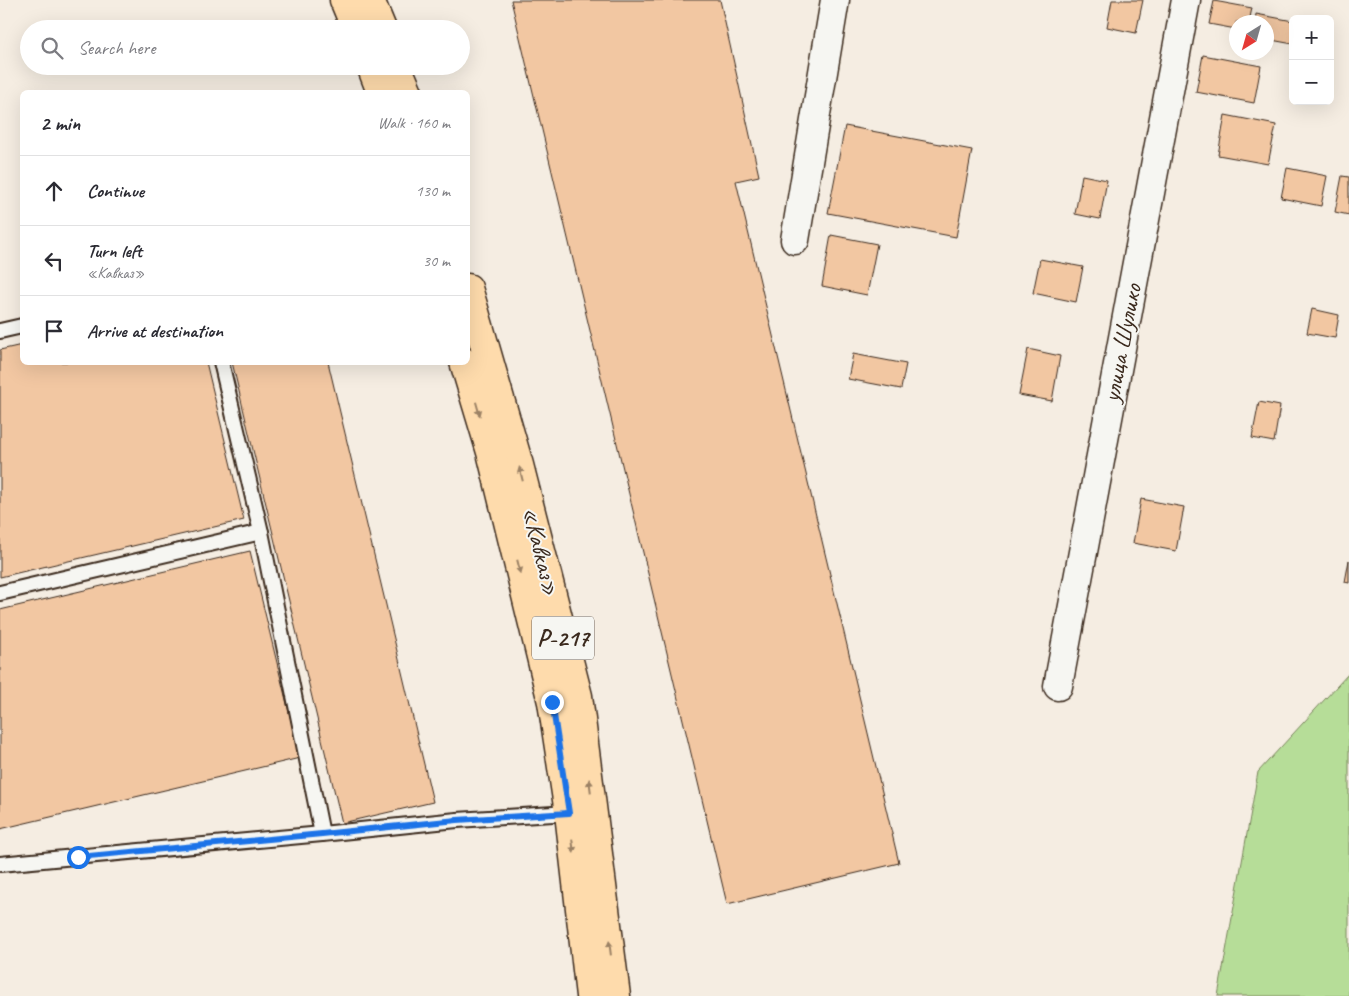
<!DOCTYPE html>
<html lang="en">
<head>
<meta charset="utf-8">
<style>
  body { margin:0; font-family:Caveat,sans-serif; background:#f7f7f7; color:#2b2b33 }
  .controls { position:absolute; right:15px; top:15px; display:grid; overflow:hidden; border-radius:8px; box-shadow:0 5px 20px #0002 }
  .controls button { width:45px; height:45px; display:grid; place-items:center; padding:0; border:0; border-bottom:1px solid #e1e1e2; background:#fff; color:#2b2b33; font:25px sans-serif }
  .compass { position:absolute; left:1229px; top:15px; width:45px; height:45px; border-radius:50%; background:#fff; box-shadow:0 5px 20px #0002; rotate:217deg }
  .stop { position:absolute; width:15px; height:15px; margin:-11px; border:4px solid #1a73e8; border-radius:50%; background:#fff }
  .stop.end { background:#1a73e8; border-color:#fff; box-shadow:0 1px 5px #0008 }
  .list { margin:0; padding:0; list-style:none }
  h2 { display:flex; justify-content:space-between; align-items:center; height:65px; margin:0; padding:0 20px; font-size:21px }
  h2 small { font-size:16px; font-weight:400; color:#7c7c81 }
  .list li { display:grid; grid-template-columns:32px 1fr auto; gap:15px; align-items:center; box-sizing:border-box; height:70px; padding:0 20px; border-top:1px solid #e1e1e2 }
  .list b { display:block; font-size:19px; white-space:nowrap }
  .list p { margin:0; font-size:16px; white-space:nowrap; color:#7c7c81 }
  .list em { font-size:16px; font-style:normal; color:#7c7c81 }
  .icon { flex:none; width:28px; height:28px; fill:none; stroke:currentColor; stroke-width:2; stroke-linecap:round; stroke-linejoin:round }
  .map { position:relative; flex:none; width:1349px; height:996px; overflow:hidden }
  .search { position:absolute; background:#fff; box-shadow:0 5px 20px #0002; left:20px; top:20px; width:450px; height:55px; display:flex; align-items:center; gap:12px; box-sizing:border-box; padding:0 18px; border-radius:28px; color:#7c7c81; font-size:19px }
  .panel { position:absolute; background:#fff; box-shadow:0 5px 20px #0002; left:20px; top:90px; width:450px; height:275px; border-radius:8px }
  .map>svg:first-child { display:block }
  .green { fill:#b6dd98; stroke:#78845b }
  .building { fill:#f2c7a2; stroke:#3b2a1e }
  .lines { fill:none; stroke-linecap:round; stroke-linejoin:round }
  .lane-casing { stroke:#3b2a1e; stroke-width:18 }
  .street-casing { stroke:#3b2a1e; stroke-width:31 }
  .primary-casing { stroke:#3b2a1e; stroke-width:31 }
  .lane { stroke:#f6f6f2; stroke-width:14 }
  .street { stroke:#f6f6f2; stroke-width:28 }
  .primary { stroke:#fedbac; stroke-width:28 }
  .oneway { fill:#9c8265 }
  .route { stroke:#1a73e8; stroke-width:6 }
  .labels { text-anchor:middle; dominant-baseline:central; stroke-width:4; stroke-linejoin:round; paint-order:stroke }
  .shield { fill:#f6f6f2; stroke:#73675e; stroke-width:1 }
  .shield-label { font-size:24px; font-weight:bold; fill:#3b2a1e }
  .street-label { font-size:25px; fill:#3b2a1e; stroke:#f6f6f2 }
</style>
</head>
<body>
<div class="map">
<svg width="1349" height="996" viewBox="0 0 1349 996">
  <rect width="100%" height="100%" fill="#f5ede2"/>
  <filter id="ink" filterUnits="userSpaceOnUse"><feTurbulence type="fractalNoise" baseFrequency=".02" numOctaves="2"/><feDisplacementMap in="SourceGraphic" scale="10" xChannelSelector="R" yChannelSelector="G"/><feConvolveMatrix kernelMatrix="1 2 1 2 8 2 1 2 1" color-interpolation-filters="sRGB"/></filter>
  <g filter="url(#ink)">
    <!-- green -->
    <path class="green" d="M1349,673V996H1218L1258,772Z"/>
    <!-- building -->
    <g class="building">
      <path d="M511,0H720L759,176L736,181L899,863L727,904Z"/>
      <path d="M1112,0H1143L1136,33L1107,27Z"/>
      <path d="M1214,1L1252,8L1249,22H1236V29L1209,24Z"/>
      <path d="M1256,14L1293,21V44L1266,39V22H1255Z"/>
      <path d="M1203,55L1261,66L1254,103L1196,92Z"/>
      <path d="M1225,115L1276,125L1268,164L1218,155Z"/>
      <path d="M845,126L972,150L956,237L828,213Z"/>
      <path d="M1287,168L1327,176L1321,206L1281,198Z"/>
      <path d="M1082,175L1107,180L1100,219L1075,214Z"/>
      <path d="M1342,176L1349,177V215L1335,212Z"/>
      <path d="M831,235L877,244L867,295L822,286Z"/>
      <path d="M1040,259L1083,267L1076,302L1033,293Z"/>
      <path d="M1312,309L1339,315L1335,338L1307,333Z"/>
      <path d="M22,345V362H206L244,520L0,577V350Z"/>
      <path d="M1028,349L1060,356L1052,401L1019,395Z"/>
      <path d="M853,354L906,364L901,389L848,379Z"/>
      <path d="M232,362H328L433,802L342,823Z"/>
      <path d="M1259,402L1280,406L1274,442L1252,438Z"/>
      <path d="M1141,499L1184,507L1176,551L1133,543Z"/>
      <path d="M250,551L300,758L0,829V610Z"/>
      <path d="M1349,560V583L1345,582Z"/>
    </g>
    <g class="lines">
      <!-- lane casing -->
      <g class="lane-casing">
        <g id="lane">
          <path d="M0,331L22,326"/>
          <path d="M221,362L261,532L322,834L457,820L569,813"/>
          <path d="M0,593L261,532"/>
          <path d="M0,864L322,834"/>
        </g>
      </g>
      <!-- street casing -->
      <g class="street-casing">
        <g id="street">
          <path d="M795,240L835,0"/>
          <path d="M1058,686L1186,0"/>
        </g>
      </g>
      <!-- primary casing -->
      <g class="primary-casing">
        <g id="primary">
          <path d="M344,0L356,29"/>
          <path d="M370,0L382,29"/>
          <path d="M371,66L381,92"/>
          <path d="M397,66L408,92"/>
          <path d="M468,288L519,465L578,696L616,996"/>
          <path d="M464,362L491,452L552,702L569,813L590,996"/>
        </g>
      </g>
      <!-- lane -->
      <use href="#lane" class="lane"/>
      <!-- street -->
      <use href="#street" class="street"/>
      <!-- primary -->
      <use href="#primary" class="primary"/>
    </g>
    <!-- one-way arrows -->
    <defs><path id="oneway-solid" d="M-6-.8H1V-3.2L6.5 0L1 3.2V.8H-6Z" transform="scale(1.25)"/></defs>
    <g class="oneway">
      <use href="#oneway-solid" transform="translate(478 409) rotate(74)"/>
      <use href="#oneway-solid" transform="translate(521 474) rotate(-104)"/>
      <use href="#oneway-solid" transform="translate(519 567) rotate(76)"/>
      <use href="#oneway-solid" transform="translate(590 786) rotate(-97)"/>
      <use href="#oneway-solid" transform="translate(573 846) rotate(83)"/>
      <use href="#oneway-solid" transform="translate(610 948) rotate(-97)"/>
    </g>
  </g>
  <g class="lines" filter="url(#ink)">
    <!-- route -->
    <path class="route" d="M78,857L322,834L457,820L569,813L552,702"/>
  </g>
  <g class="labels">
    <!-- shield labels -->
    <rect class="shield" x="532" y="616.5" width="62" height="43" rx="4"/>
    <g class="shield-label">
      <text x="563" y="638">Р-217</text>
    </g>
    <!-- street labels -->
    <g class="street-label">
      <text transform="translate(1122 343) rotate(-79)">улица Шулико</text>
      <text transform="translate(541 551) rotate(76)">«Кавказ»</text>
    </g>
  </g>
</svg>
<div class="controls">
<button>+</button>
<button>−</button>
</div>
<svg class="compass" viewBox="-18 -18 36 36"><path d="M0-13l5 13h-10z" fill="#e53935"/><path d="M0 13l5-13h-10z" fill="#7c7c81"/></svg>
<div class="stop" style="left:78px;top:857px"></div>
<div class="stop end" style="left:552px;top:702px"></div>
<div class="search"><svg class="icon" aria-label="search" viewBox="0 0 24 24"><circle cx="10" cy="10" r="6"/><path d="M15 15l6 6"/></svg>Search here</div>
<section class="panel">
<h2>2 min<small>Walk · 160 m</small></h2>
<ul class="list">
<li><svg class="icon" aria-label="ahead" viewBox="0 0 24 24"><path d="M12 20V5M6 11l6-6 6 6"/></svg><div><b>Continue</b></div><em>130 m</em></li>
<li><svg class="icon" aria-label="left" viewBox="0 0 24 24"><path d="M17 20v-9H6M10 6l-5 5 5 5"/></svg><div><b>Turn left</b><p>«Кавказ»</p></div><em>30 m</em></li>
<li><svg class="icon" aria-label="arrive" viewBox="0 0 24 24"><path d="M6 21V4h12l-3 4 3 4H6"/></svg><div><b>Arrive at destination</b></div></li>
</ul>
</section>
</div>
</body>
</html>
